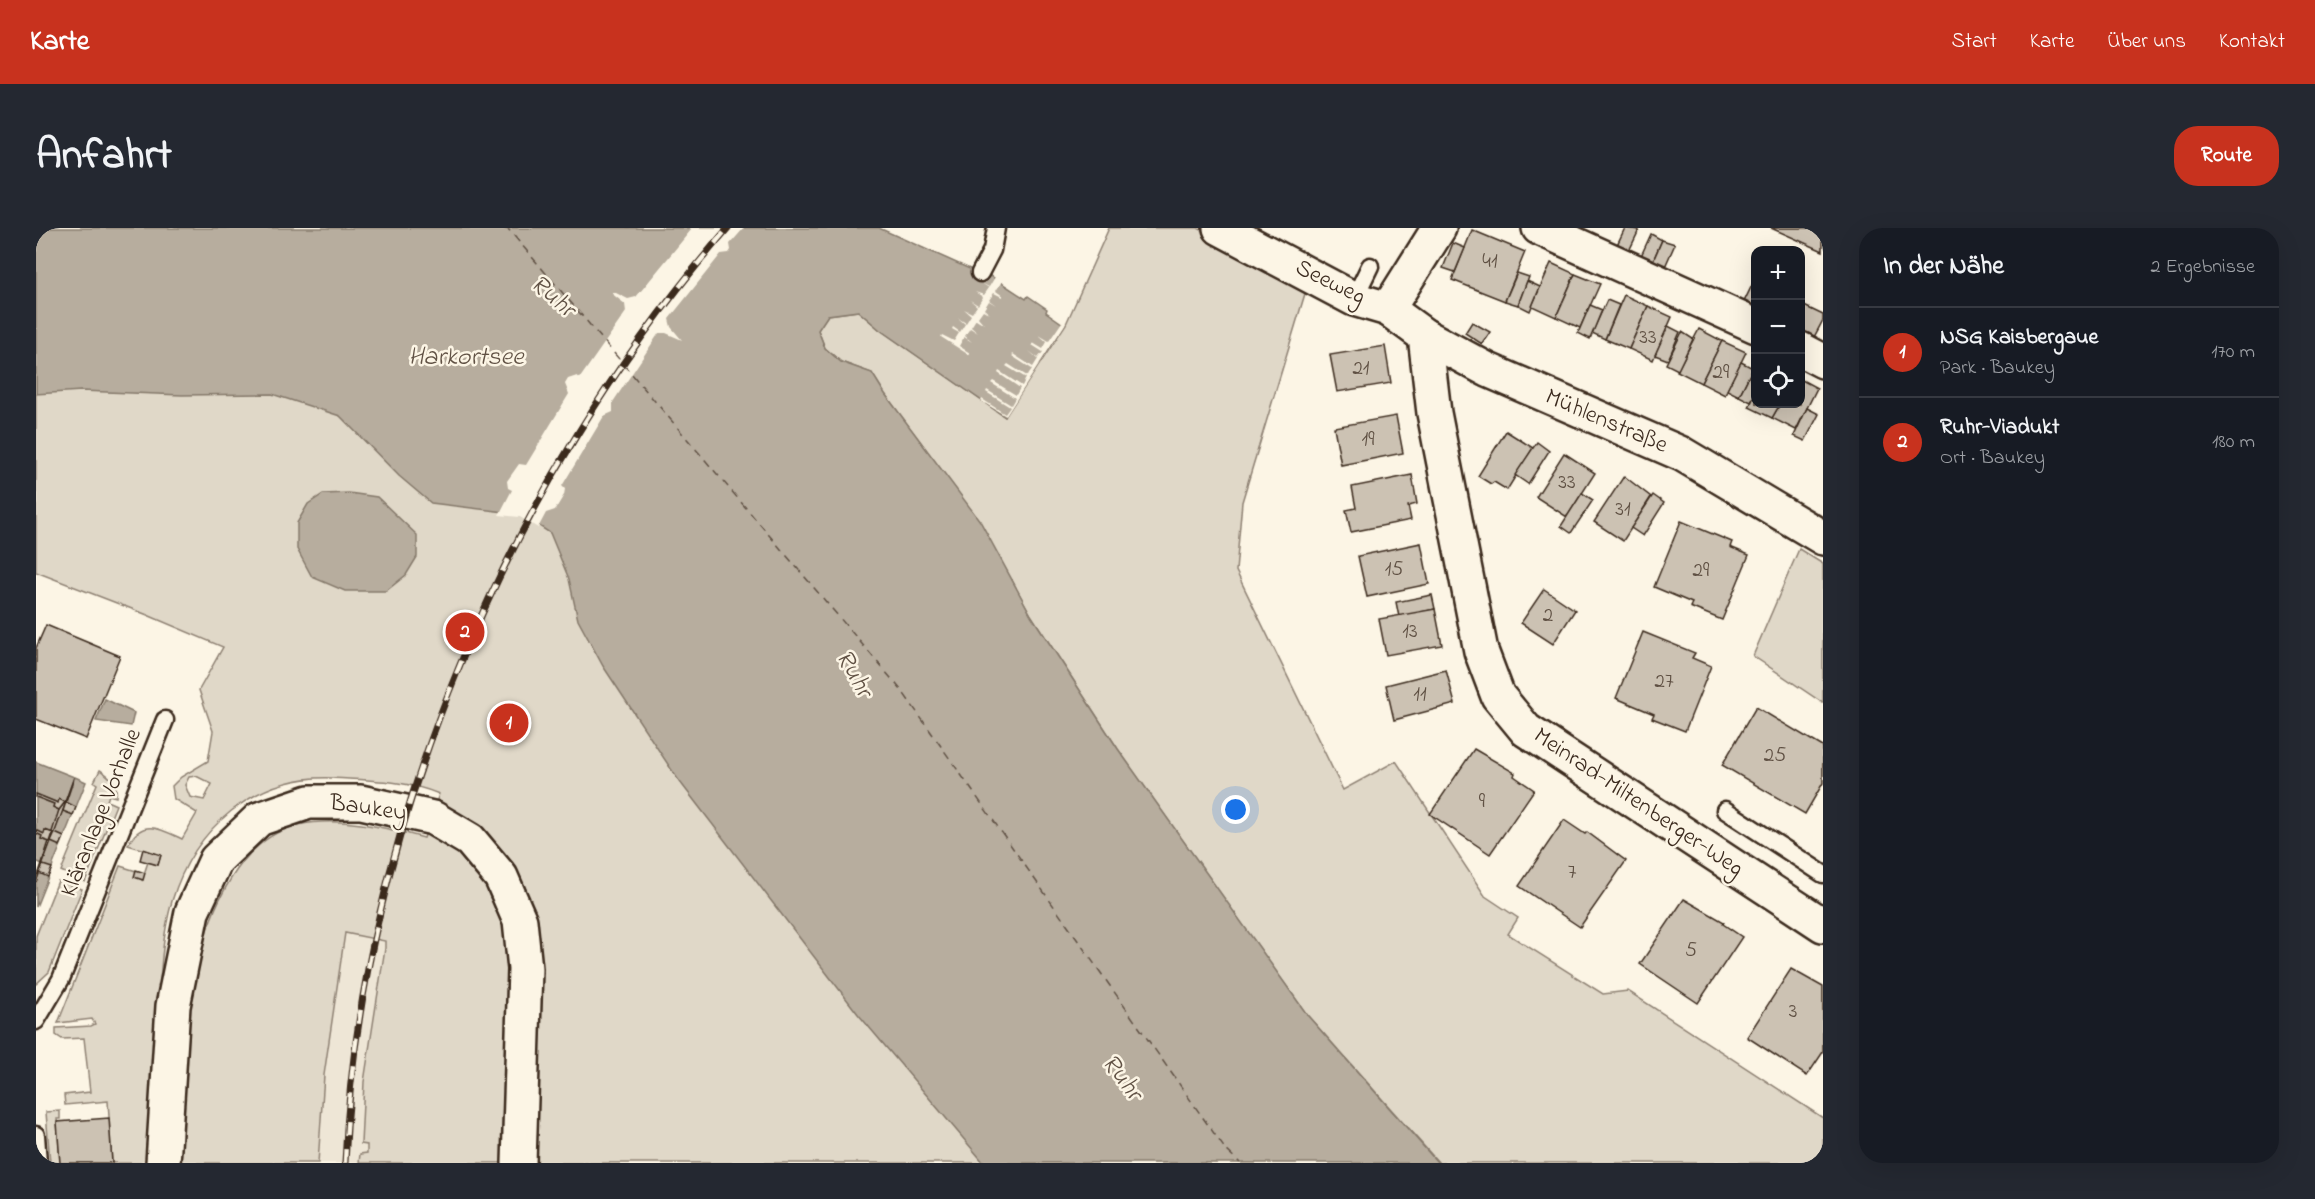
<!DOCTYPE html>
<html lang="de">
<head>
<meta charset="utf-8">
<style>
  body { margin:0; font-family:"Indie Flower",sans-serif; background:#242831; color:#f1f3f6 }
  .controls { position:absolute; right:18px; top:18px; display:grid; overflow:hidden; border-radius:12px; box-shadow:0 6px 24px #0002 }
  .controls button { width:54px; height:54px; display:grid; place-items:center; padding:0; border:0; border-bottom:2px solid #363941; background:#171b24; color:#f1f3f6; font:30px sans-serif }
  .you { position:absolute; left:1200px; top:582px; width:21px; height:21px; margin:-15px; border:4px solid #fff; border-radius:50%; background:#1a73e8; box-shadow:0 0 0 9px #1a73e833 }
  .badge { display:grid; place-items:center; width:39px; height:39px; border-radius:50%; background:#c8321e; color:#fff; font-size:20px; font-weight:700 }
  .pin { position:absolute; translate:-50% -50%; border:3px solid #fff; box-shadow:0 2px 6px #0006 }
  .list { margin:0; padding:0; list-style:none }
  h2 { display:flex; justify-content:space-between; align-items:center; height:78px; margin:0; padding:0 24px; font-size:26px }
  h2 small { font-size:20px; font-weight:400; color:#9ea1a6 }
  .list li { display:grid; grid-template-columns:39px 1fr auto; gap:18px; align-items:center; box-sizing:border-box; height:90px; padding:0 24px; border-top:2px solid #363941 }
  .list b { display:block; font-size:22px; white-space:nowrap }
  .list p { margin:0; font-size:20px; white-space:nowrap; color:#9ea1a6 }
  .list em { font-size:20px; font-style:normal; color:#9ea1a6 }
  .icon { flex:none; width:33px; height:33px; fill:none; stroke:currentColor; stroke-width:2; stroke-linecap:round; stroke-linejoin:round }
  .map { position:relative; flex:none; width:1787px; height:935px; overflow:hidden; border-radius:24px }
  header { display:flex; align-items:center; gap:36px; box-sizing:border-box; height:84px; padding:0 30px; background:#c8321e; color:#fff }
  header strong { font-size:28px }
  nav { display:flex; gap:33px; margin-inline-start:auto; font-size:21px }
  .intro { display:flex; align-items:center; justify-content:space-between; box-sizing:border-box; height:144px; padding:0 36px }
  h1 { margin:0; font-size:42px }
  .button { padding:15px 27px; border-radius:24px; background:#c8321e; color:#fff; font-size:21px; font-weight:700 }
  main { display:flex; gap:36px; padding:0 36px }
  aside { flex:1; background:#171b24; border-radius:24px; box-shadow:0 6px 24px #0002 }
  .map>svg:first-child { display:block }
  .built { fill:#eee6d6 }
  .green { fill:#e0d8c8; stroke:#8e8173; stroke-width:1.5; fill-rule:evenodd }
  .water { fill:#b7ad9e; stroke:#85796b; stroke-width:1.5 }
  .pier { fill:#fcf5e5 }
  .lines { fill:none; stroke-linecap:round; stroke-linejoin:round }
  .ferry { stroke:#605144; stroke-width:1.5; stroke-dasharray:8 6; stroke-linecap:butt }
  .building { fill:#ccc2b3; stroke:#3b2a1e; stroke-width:1.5 }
  .service-casing { stroke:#3b2a1e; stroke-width:21 }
  .minor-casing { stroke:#3b2a1e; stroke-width:38 }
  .service { stroke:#fcf5e5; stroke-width:16 }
  .minor { stroke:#fcf5e5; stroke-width:33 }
  .rail-casing { stroke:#3b2a1e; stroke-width:7 }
  .rail { stroke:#fcf5e5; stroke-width:4.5; stroke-dasharray:14; stroke-linecap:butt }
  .labels { text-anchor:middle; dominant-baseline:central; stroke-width:5; stroke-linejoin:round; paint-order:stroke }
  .number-label { font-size:21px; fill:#5f5043 }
  .street-label { font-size:24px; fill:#3b2a1e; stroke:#fcf5e5 }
  .water-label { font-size:26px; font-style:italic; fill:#605144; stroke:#fcf5e5 }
</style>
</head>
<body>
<header>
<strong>Karte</strong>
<nav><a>Start</a><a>Karte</a><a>Über uns</a><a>Kontakt</a></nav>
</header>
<div class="intro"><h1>Anfahrt</h1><a class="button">Route</a></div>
<main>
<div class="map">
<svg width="1787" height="935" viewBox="0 0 1787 935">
  <rect width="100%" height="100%" fill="#fcf5e5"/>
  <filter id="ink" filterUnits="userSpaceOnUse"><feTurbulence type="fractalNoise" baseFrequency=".0167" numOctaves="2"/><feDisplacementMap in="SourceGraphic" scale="12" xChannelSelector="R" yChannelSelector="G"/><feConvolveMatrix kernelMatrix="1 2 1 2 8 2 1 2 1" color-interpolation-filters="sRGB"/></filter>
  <g filter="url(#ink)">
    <!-- built -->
    <path class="built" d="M308,705L349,713L332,838L328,854L325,916L331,917V925L324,926L323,935H282L288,847Z"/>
    <!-- green -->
    <g class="green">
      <path d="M1073,0H1162L1271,59L1206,274L1200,343L1307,562L1360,533L1449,668L1482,690L1472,706L1567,766L1592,763L1787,890V935H1403L1272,788L1082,521L995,387L943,293L849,166L836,145L805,134L789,120L782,102L792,87L822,83L844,102L969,189L1030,96Z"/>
      <path d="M0,30L406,137L1029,935H323L324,926L331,925V917L325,916L328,854L349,720V713L309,705L288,847L282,935H142C144,892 142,846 148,803C157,735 184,615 262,597C302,588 349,599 388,610L403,566C369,552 333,552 296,550C219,547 158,600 136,673C125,712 124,754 122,794C119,841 117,888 114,935H76L72,873L29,877L28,867L54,864L48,810L26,811L20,807V800L55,798L59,796L56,791L22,795L84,638L100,643L106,652L112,634L122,637L125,627L92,617C106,589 125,601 146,611L161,585L138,571L136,558L145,549L172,533L177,503L163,462L187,419L109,386L0,344ZM160,548L176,556L168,572L154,569L149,557L153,549Z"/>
      <path d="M1763,321L1787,336V475L1717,428Z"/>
      <path d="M64,542C75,549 82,556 80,569L73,567L71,573L80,577L49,654L25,643L61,556L58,554Z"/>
      <path d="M22,653L46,661L13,744L0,756V708Z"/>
      <path d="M24,883V891H21L24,935H14L10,884Z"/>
    </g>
    <!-- water -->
    <g class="water">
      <path d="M0,0H843L936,42L952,46L990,71L992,68L1011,81L1010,84L1027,96L969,189L844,102L822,83L792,87L782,102L789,120L805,134L836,145L849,166L944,293L995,387L1082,521L1272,788L1402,935H948L822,786L641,550L567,438L542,392L533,351L514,305L485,286L395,275L363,248L304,188L236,166L146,167L45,163L0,166Z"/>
      <path d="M313,265L341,269L381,307V329L370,347L350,363H309L276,349L261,321V295L272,276L287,266Z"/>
      <path d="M69,471L98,485L95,498L60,493Z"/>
      <path d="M0,534L38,549L29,574L23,572L22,575L0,566Z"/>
      <path d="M39,549L50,554L0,679V654Z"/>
      <path d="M0,569L18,576L17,579L23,582L17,605L9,602L8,606L0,602Z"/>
      <path d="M0,605L6,608L5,611L14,614L6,636L0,633Z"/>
    </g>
    <!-- pier -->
    <g class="pier">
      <path d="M654,0H708L694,16L695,22L693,25L685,26L633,91L635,99L646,112L630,105H623L577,174V184L568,188L526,258L529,261L528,267L519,282L510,285L502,300L484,289L463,287L476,262L472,260L471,253L483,236L490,237L533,166L529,156L532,151L541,148L544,150L590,84L589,76L575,65H580L592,71L600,69L655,2Z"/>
      <path d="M959,49L966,53L960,63L967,68L966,69L958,65L953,72L960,77L953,73L948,81L954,86L947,82L942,89L948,96L940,91L935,99L942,105L934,100L929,108L936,114L928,109L923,118L934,125L933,127L905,109L906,107L918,113L923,105L916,101L917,99L924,104L929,96L922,90L930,95L935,87L928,81L936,85L941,78L934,72L942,77L947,69L939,64L948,67L953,60L945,55L953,59Z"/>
      <path d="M1026,94L1029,96L970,188L945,173L946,171L969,186L974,179L950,164L951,162L975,177L979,170L955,155L957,153L980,167L984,160L962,145L963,143L986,158L990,150L970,138L972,136L991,148L996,141L976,128L977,126L997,139L1002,131L993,123L1002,130L1007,124L996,117L997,115L1007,121L1011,114L1003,107L1013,113Z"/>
    </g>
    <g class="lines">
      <!-- ferry -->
      <path class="ferry" d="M467,0L473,2L866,463L1189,921L1204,935"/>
    </g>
    <!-- building -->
    <g class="building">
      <path d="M1589,0L1603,2L1592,25L1580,19Z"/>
      <path d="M1735,0H1787V23Z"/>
      <path d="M1436,2L1489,24L1469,73L1416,52Z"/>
      <path d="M1615,6L1626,12L1616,35L1604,30Z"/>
      <path d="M1626,12L1639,16L1628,41L1616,35Z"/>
      <path d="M1417,15L1429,20L1419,44L1407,40Z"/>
      <path d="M1515,35L1539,46L1520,89L1496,78Z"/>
      <path d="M1481,45L1493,49L1482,77L1469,73Z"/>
      <path d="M1539,46L1564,56L1544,100L1520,89Z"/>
      <path d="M1491,53L1504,59L1494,83L1482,77Z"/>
      <path d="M1718,53L1720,54V82L1707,76Z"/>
      <path d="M1588,67L1612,78L1593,121L1569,111Z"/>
      <path d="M1571,72L1583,77L1569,111L1556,105Z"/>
      <path d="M1764,76L1787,87V92L1777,111L1764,105Z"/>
      <path d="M1554,77L1566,82L1554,111L1542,105Z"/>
      <path d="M1612,78L1636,89L1617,132L1593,121Z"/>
      <path d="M1436,94L1454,104L1446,116L1429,105Z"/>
      <path d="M1632,98L1644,104L1632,132L1619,127Z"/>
      <path d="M1663,101L1686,113L1665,155L1641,143Z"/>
      <path d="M1646,104L1657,111L1642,142L1630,136Z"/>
      <path d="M1686,113L1710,124L1689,167L1665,155Z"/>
      <path d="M1349,118L1355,155L1301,164L1294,127Z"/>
      <path d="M1705,134L1717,140L1703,168L1691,162Z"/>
      <path d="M1717,140L1720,142V165L1715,174L1703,168Z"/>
      <path d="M1764,151L1781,160L1760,202L1736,190L1744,176H1764Z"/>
      <path d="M1720,165V176H1744L1736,190L1713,179Z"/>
      <path d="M1771,180L1783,186L1769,213L1758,208Z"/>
      <path d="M1360,188L1367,225L1305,237L1298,199Z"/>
      <path d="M1470,203L1497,220L1471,262L1458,254L1455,256L1442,248Z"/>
      <path d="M1501,214L1513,223L1492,256L1479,247Z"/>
      <path d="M1528,225L1559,245L1531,289L1500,269Z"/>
      <path d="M1376,247L1381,276L1372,278L1375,292L1315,304L1310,282L1320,280L1316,259Z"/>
      <path d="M1588,248L1615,269L1587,313L1558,294Z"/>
      <path d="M1546,265L1557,272L1535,305L1525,298Z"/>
      <path d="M1617,267L1628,275L1607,308L1595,300Z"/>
      <path d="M1645,293L1696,314L1694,319L1713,327L1686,392L1654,379L1656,375L1618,359Z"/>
      <path d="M1385,315L1393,356L1331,369L1322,328Z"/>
      <path d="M1508,361L1539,382L1517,416L1485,395Z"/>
      <path d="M1396,367L1399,381L1363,389L1360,374Z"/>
      <path d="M1399,381L1406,417L1350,427L1343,391Z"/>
      <path d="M10,397L84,428L50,511L0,491V420Z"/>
      <path d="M1607,404L1659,425L1656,430L1675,438L1649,503L1616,490L1618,486L1580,470Z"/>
      <path d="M1410,442L1419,476L1358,492L1350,457Z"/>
      <path d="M1720,479L1787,519V555L1769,586L1686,537Z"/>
      <path d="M1438,521L1479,545L1478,548L1498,562L1454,626L1394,586Z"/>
      <path d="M38,549L30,574L0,654L23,582L29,574Z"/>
      <path d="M0,566L22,575L23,571L29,574L23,582L17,579L18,576L0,569Z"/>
      <path d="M30,574L40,579L37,587L27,583Z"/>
      <path d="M1528,592L1549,606L1551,604L1590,633L1544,699L1483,658Z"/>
      <path d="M0,602L8,606L9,602L17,605L14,614L5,611L6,608L0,605Z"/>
      <path d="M19,605L28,609L24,618L15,614Z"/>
      <path d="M107,621L125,627L122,637L104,632Z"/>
      <path d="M7,637L16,640L12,649L3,645Z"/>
      <path d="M100,642L109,645L107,652L98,649Z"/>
      <path d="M1648,671L1688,694L1687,696L1706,709L1662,775L1604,736Z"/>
      <path d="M1755,741L1787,759V824L1771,848L1711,809Z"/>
      <path d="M73,890L76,935H24L21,894Z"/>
    </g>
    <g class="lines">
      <!-- service casing -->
      <g class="service-casing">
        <g id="service">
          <path d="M944,45L956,22L960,0"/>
          <path d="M1318,71L1334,38"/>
          <path d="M1689,582L1787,646"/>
          <path d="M0,793L25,751L129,492"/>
          <path d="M0,907L2,935"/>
        </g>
      </g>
      <!-- minor casing -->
      <g class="minor-casing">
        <g id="minor">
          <path d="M1184,0L1318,71L1352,81L1403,0"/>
          <path d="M1503,0L1720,98"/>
          <path d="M1352,81L1389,108L1452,142L1646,226L1787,310"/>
          <path d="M1389,108L1398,185L1445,423L1462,468L1490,502L1787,697"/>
          <path d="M1764,121L1787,133"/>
          <path d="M127,935L137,778L156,684L180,632L223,591L273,574H325L397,590L434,612L465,649L484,693L489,741L483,935"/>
        </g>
      </g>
      <!-- service -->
      <use href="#service" class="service"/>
      <!-- minor -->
      <use href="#minor" class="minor"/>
      <!-- rail casing -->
      <g class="rail-casing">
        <path id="rail" d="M309,935C323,603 474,250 692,0"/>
      </g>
      <!-- rail -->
      <use href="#rail" class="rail"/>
    </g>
  </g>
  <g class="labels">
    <!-- number labels -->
    <g class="number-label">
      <text x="1454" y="34">41</text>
      <text x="1612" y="110">33</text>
      <text x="1325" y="141">21</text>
      <text x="1685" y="145">29</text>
      <text x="1332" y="212">19</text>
      <text x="1531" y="255">33</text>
      <text x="1587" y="282">31</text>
      <text x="1358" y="342">15</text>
      <text x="1665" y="343">29</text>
      <text x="1512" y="388">2</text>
      <text x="1374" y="404">13</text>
      <text x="1628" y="454">27</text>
      <text x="1384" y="467">11</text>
      <text x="1739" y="528">25</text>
      <text x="1446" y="574">9</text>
      <text x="1536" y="645">7</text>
      <text x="1655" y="723">5</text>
      <text x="1757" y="784">3</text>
    </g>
    <!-- street labels -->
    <g class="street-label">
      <text transform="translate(1294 55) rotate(26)">Seeweg</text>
      <text transform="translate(1570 194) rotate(23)">Mühlenstraße</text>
      <text transform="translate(1602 575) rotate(34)">Meinrad-Miltenberger-Weg</text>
      <text transform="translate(332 581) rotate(8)">Baukey</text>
      <text transform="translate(66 585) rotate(-68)">Kläranlage Vorhalle</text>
    </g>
    <!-- water labels -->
    <g class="water-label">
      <text transform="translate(516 69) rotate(41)">Ruhr</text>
      <text x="430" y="130">Harkortsee</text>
      <text transform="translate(817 446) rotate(61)">Ruhr</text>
      <text transform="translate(1085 850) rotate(53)">Ruhr</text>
    </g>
  </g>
</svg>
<div class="controls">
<button>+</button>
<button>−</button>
<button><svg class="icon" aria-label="locate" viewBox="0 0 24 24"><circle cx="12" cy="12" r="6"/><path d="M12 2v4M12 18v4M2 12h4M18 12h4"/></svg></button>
</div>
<div class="you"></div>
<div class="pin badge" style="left:473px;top:495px">1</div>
<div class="pin badge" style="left:429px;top:404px">2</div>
</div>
<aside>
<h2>In der Nähe<small>2 Ergebnisse</small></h2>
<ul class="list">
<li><span class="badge">1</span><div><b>NSG Kaisbergaue</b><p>Park · Baukey</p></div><em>170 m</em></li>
<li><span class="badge">2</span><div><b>Ruhr-Viadukt</b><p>Ort · Baukey</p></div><em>180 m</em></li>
</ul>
</aside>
</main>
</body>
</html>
